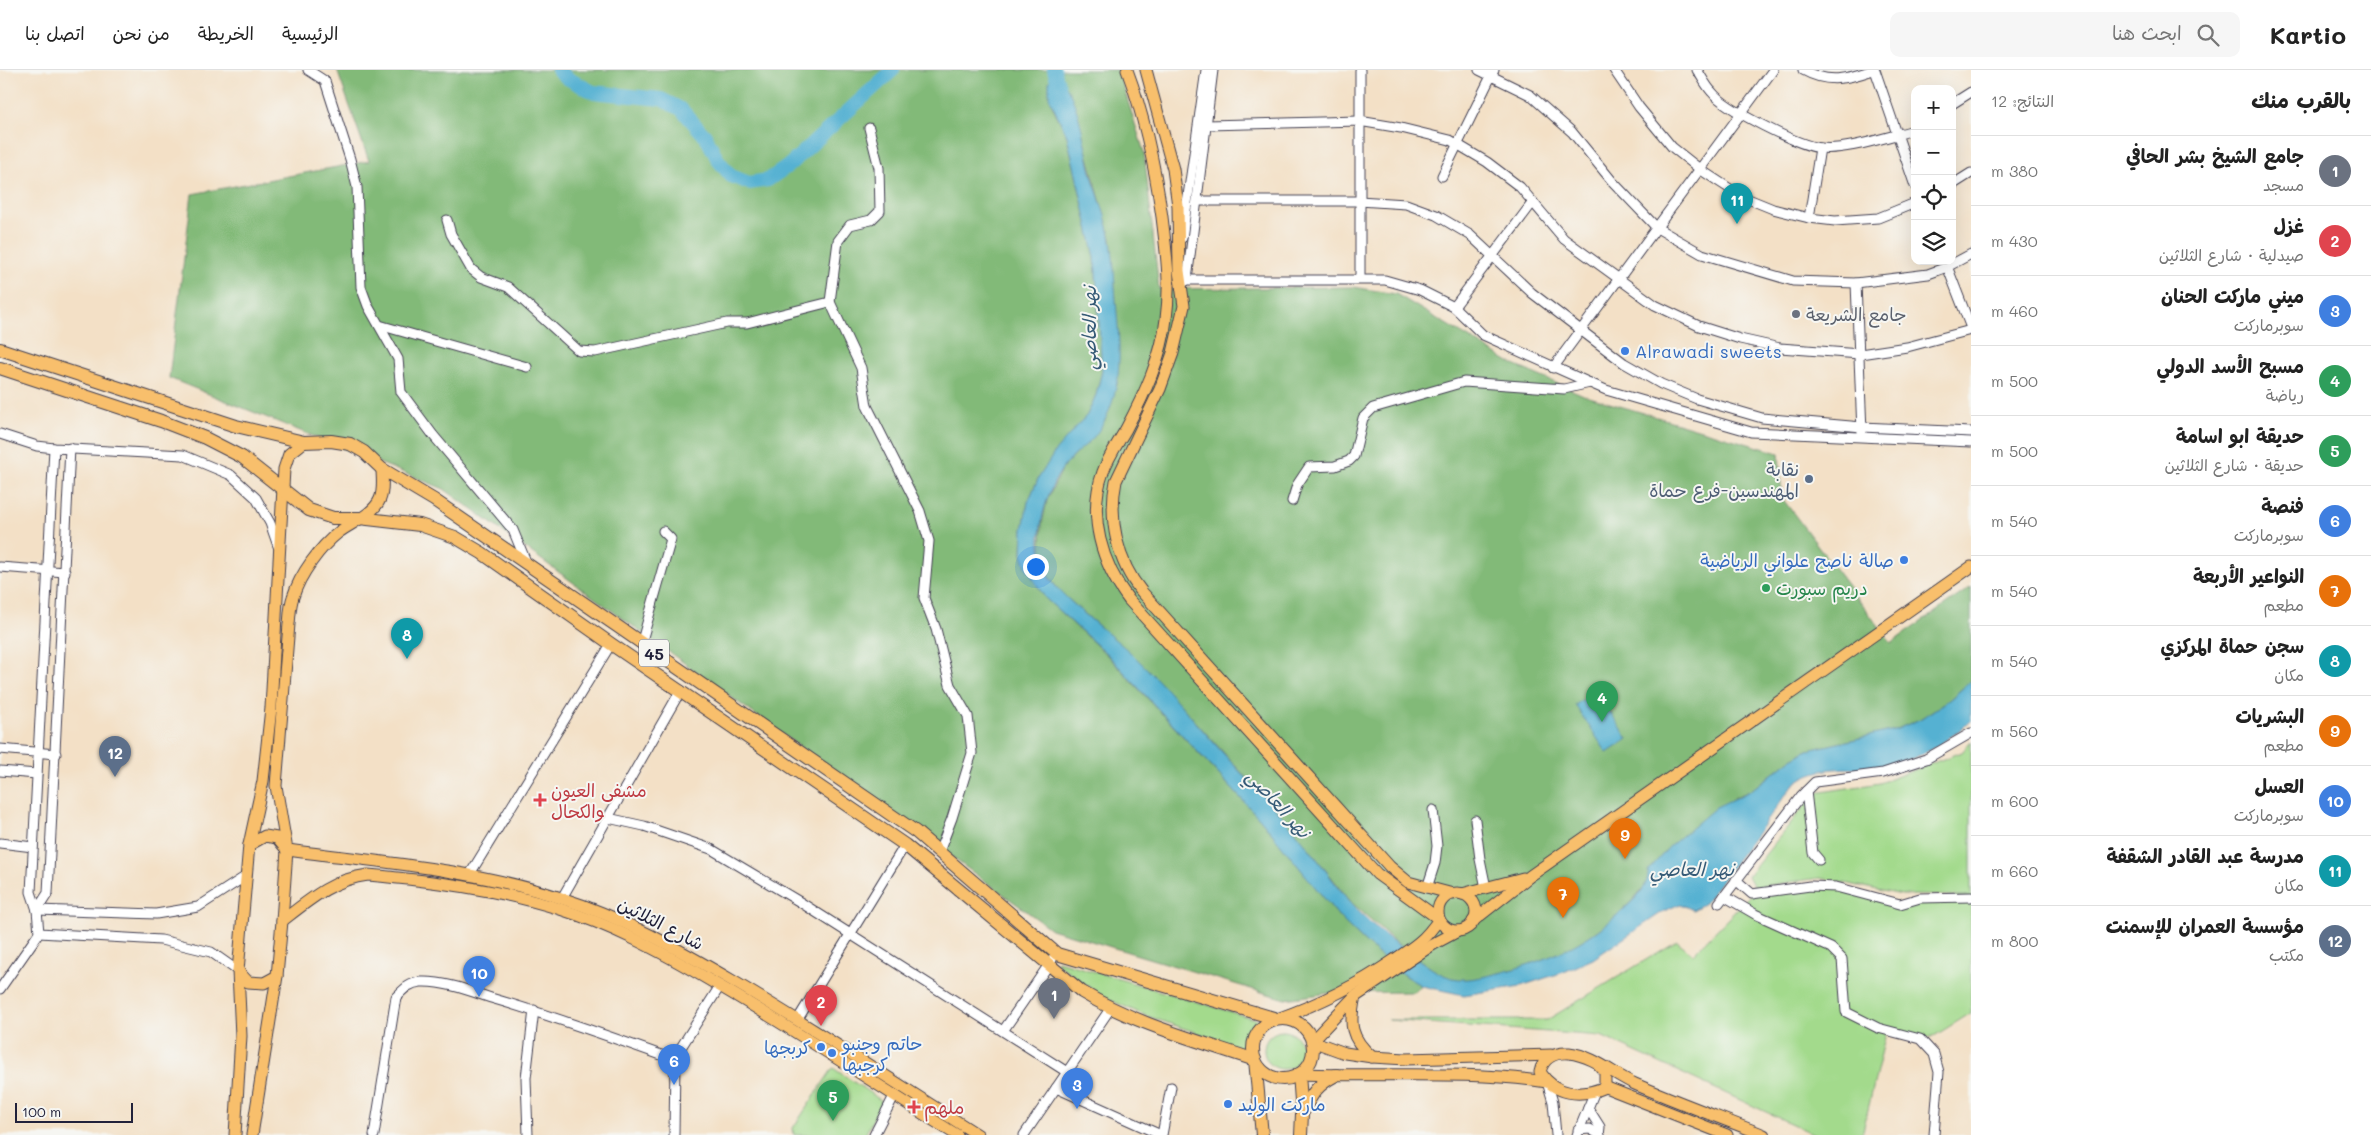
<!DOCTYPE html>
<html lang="ar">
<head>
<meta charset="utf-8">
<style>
  body { margin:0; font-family:Mali,"Playpen Sans Arabic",sans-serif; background:#f6f6f6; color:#222; direction:rtl }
  .controls { position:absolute; right:15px; top:15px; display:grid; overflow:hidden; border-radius:10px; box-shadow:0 5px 20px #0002 }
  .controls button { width:45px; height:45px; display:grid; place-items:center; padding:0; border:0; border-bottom:1px solid #e0e0e0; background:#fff; color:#222; font:25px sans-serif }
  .scale { position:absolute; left:15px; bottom:12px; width:118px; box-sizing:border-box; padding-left:5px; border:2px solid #22223b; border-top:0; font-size:14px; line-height:18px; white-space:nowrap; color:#22223b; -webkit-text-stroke:4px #f6f6f2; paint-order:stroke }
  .you { position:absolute; left:1035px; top:496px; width:18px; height:18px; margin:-12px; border:4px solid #fff; border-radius:50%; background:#1a73e8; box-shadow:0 0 0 8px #1a73e833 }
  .badge { display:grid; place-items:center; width:32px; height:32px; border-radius:50%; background:#0f766e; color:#fff; font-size:16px; font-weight:700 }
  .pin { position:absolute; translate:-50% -41px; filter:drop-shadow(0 1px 2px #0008) }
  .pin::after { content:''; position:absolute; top:26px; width:18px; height:15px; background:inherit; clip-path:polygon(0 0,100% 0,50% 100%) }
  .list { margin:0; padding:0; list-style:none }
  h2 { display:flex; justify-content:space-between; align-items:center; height:65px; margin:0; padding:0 20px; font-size:21px }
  h2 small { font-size:16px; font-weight:400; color:#767676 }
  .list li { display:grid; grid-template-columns:32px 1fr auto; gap:15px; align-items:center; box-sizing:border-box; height:70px; padding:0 20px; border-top:1px solid #e0e0e0 }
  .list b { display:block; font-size:19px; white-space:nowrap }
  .list p { margin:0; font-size:16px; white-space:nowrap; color:#767676 }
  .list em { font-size:16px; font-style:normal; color:#767676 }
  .icon { flex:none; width:28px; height:28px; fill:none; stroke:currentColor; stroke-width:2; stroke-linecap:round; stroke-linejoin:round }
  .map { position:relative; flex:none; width:1971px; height:1065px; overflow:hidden; direction:ltr }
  header { display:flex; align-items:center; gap:30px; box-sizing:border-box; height:70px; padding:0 25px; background:#fff; border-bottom:1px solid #e0e0e0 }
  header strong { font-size:24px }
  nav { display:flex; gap:28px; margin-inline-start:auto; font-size:18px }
  .search { width:350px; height:45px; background:#f6f6f6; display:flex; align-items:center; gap:12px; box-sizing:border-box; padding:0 18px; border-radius:10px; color:#767676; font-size:19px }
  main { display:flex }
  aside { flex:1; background:#fff }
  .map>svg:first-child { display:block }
  .green { fill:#a3da8c; stroke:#627e64 }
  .forest { fill:#82ba78; stroke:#526e5a }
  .water { fill:#54b1d2; stroke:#3b6a86 }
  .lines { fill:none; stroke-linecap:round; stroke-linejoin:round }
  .river { stroke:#54b1d2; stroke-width:14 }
  .minor-casing { stroke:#413e50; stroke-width:11 }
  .major-casing { stroke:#413e50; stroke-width:13 }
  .highway-casing { stroke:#413e50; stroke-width:14 }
  .minor { stroke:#fff; stroke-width:9 }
  .major { stroke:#f8bf6c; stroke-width:11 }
  .highway { stroke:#f8bf6c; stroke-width:12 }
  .worship-dot { fill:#6b7280; stroke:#f6f6f2; stroke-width:2 }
  .shop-dot { fill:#3f7fe0; stroke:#f6f6f2; stroke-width:2 }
  .service-dot { fill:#5c6f8a; stroke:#f6f6f2; stroke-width:2 }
  .leisure-dot { fill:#2e9e5b; stroke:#f6f6f2; stroke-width:2 }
  .health-dot { fill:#e0444e; stroke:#f6f6f2; stroke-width:2 }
  .labels { text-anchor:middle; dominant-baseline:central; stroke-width:4; stroke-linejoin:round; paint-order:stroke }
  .shield { fill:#f6f6f2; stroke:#626272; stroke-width:1 }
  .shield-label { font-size:16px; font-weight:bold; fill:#22223b }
  .worship-label { font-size:18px; fill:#5b616d; stroke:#f6f6f2; text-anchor:start }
  .shop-label { font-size:18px; fill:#366cbe; stroke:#f6f6f2; text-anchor:start }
  .service-label { font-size:18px; fill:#4e5e75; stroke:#f6f6f2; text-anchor:end }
  .leisure-label { font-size:18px; fill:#27864d; stroke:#f6f6f2; text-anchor:start }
  .health-label { font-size:18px; fill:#be3a42; stroke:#f6f6f2; text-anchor:start }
  .street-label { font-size:18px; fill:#22223b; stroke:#f6f6f2 }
  .water-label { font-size:19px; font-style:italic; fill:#365b77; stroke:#f6f6f2 }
</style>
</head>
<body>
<header>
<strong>Kartio</strong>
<div class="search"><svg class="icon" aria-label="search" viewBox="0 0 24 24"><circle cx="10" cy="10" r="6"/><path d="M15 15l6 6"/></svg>ابحث هنا</div>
<nav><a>الرئيسية</a><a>الخريطة</a><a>من نحن</a><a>اتصل بنا</a></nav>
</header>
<main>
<aside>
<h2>بالقرب منك<small>النتائج: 12</small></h2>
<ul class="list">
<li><span class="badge" style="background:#6b7280">1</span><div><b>جامع الشيخ بشر الحافي</b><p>مسجد</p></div><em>380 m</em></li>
<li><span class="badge" style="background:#e0444e">2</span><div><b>غزل</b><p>صيدلية · شارع الثلاثين</p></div><em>430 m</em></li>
<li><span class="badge" style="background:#3f7fe0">3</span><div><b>ميني ماركت الحنان</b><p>سوبرماركت</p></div><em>460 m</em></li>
<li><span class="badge" style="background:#2e9e5b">4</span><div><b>مسبح الأسد الدولي</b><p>رياضة</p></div><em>500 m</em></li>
<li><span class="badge" style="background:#2e9e5b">5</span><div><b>حديقة ابو اسامة</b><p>حديقة · شارع الثلاثين</p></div><em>500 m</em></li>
<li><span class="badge" style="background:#3f7fe0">6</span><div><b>فنصة</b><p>سوبرماركت</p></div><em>540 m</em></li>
<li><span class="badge" style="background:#e8710a">7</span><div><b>النواعير الأربعة</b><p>مطعم</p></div><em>540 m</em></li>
<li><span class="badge" style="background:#0f9aa8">8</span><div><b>سجن حماة المركزي</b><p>مكان</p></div><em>540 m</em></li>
<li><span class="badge" style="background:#e8710a">9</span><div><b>البشريات</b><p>مطعم</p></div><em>560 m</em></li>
<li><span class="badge" style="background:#3f7fe0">10</span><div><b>العسل</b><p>سوبرماركت</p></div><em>600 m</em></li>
<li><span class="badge" style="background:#0f9aa8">11</span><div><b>مدرسة عبد القادر الشقفة</b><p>مكان</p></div><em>660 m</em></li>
<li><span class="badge" style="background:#5c6f8a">12</span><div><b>مؤسسة العمران للإسمنت</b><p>مكتب</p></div><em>800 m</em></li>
</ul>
</aside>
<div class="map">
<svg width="1971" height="1065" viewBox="0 0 1971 1065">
  <rect width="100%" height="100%" fill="#f6f6f2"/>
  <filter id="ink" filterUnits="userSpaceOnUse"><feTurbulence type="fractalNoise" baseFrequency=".02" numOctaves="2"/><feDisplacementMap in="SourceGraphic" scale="10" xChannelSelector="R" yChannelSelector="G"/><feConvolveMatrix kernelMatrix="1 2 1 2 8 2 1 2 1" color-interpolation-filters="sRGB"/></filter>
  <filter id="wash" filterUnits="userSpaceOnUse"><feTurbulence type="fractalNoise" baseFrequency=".0096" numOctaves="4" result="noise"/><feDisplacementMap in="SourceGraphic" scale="20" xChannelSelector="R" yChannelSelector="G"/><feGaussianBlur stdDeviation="1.12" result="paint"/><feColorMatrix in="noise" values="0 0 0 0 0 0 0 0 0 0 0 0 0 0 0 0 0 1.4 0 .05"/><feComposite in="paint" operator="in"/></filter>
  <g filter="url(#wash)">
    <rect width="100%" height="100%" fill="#f3e0c6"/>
    <!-- green -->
    <g class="green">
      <path d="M1971,672V943L1931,968L1886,963L1862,1065H1816L1601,966L1388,950H1547L1677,871L1693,884L1752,824L1836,817L1900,834L1968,826L1902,825L1820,808L1754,817L1748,806L1815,723L1880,713L1962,682Z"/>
      <path d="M1058,891L1265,952C1256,960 1251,968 1249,980L1144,945L1101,926L1057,893Z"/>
      <circle cx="1283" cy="980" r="19"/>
      <path d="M833,998L882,1031L865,1065H794L793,1058Z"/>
    </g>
    <!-- forest -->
    <path class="forest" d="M337,0H1118L1144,82L1159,219L1353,217L1396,224L1514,295L1586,326L1779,383L1782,428L1891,573L1971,517V611L1949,630L1920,649L1895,660L1808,680L1790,690L1750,721L1735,727L1669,777L1649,801V811L1632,831L1606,855L1568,880L1528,896L1480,908L1463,910L1448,908L1432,899L1400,876L1352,833L1297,764L1186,641L1133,586L1060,522L1044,500L1041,477L1042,454L1047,430L1064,396L1079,380L1091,370L1101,356L1117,315L1118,294V265L1111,168L1071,27L1052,35L1067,66L1095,187L1102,301L1096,325L1087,345L1038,409L1028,432L1023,459L1022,483L1026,497L1045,528L1107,585L1261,750L1341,849L1370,877L1405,906L1422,916L1414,922L1330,923L1285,929L1051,859L444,419L169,308L192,124L369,91Z"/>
    <!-- water -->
    <g class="water">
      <path d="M1055,5C1078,20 1084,73 1090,98C1095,118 1103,137 1108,156C1114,180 1114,206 1116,230C1118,258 1122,291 1116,318C1112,337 1103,359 1089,372C1080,380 1072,386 1065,395C1045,421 1033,467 1044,499C1053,522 1110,564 1131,583C1167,617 1198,656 1232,693C1253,716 1276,738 1296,762C1315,785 1331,809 1350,832C1372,857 1401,878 1428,896C1438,903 1448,908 1459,909C1473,910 1486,906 1499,903C1549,890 1586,874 1624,839C1635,829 1649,817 1648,801L1669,777L1716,737L1750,721L1790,690L1808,680L1895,660L1920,649L1949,630L1971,611V651C1947,671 1922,688 1892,695C1858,703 1821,690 1793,715L1705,833L1693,840L1680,834L1664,841L1593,889L1564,902L1521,916L1464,925L1422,916L1405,906L1370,877L1341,849L1261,750L1108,585L1045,528L1026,497L1022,483L1023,459L1028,432L1038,409L1056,380L1087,345L1096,325L1102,301L1095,187L1067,66L1049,27V11Z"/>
      <path d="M1596,621L1628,669L1607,683L1575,635Z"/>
    </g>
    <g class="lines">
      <!-- river -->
      <g class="river">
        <path d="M558,0L567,8L593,22L661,29L681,39L706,67L718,90L731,106L749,113L768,110L788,96L893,0"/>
        <path d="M1054,0L1061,23"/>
      </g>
    </g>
  </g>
  <g filter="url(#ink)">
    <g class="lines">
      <!-- minor casing -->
      <g class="minor-casing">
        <g id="minor">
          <path d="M308,0L325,11L350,89L357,117L361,217L368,236L398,289L401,322L433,365L513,460L527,494"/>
          <path d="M1479,0L1530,25L1572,62L1612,111L1657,158L1702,184L1793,211L1856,213L1928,204L1947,197L1971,184"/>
          <path d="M1614,0L1639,37L1672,77L1701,100L1741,126L1773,139L1809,148L1835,151L1878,148L1915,133"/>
          <path d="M1697,0C1702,7 1706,16 1712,22C1725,39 1799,76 1821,78C1847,81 1888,66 1915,60"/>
          <path d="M1803,0C1828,14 1847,9 1873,0"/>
          <path d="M1875,0L1915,116"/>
          <path d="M1952,34L1971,22"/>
          <path d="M1207,55L1359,51L1401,58L1450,70L1487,92L1520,117L1564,169L1655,235L1699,256L1740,269L1780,278L1860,284L1907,277L1971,260"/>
          <path d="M1442,106L1494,0"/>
          <path d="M1952,115L1971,103"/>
          <path d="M1198,131H1359L1406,134L1436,145L1470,165L1532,223L1624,293L1661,314L1697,329L1762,348L1862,357L1971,362"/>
          <path d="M1809,148L1820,78"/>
          <path d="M447,150L451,164L471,199L481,207L508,217L579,281L595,282L727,253H747L830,232L838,171L850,155L871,150L880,141L879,98L869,58"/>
          <path d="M1182,168L1206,0"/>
          <path d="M1945,191L1971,258"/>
          <path d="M1360,209V0"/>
          <path d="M1187,210H1385L1420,220L1454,237L1483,265L1590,313L1606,320L1751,362L1971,372"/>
          <path d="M1183,213L1187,210L1213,0"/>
          <path d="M1856,213L1862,362"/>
          <path d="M830,232L861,298L867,336L920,441L929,471L924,528L936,559L950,615L968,646L972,683L952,748L939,782"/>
          <path d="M1454,237L1533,132"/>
          <path d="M379,255L527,297"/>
          <path d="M1553,298L1773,0"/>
          <path d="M0,364L37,376L54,378L183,385L231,405L256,428L270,453L278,476"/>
          <path d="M1292,431L1297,415L1309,397L1335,396L1349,391L1354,386L1363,348L1373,338L1464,312L1564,319L1590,313"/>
          <path d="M0,497L65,502"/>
          <path d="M641,574L671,469L663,461"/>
          <path d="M0,679L56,684"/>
          <path d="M0,701L37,704"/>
          <path d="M1806,721L1813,783L1819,790"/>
          <path d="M608,748L644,756L711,779L800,832L1067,1002"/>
          <path d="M1475,750L1480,789L1486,818"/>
          <path d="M0,773L33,777"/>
          <path d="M470,804L611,574"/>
          <path d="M1736,810L1752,824L1810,816L1836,817L1900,834L1920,828L1971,827"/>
          <path d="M1427,818L1435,793L1437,776L1433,740"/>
          <path d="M1724,826L1755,844L1831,878L1842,889L1846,942L1878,958L1920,969L1934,984L1939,1002L1934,1065"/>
          <path d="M562,828L681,620"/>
          <path d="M1719,833L1801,726L1815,712L1883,703L1926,689L1971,663"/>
          <path d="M37,840L48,823L70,378"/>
          <path d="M37,840L156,844L198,837L246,806"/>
          <path d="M39,863L161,870L211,882L238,901"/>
          <path d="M0,919L39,863L37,840L31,822L54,378"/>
          <path d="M798,949L905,775"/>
          <path d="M1003,961L1052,890"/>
          <path d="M1547,1012L1553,1032L1556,1065"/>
          <path d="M1056,1018L1161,1065"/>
          <path d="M1588,1038L1600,1057L1599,1065"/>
          <path d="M1578,1060L1590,1059L1600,1065"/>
          <path d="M374,1065L396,927C404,919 409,913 421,912C444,911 470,921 491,928C553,946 614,968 675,990"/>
          <path d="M528,1065L526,1008L534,940"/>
          <path d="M674,1065L675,990L680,979L720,916"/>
          <path d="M874,1065L894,1026"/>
          <path d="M1024,1065L1110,939"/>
          <path d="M1162,1065L1171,1017"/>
          <path d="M1577,1065L1595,1021"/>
        </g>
      </g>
      <!-- major casing -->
      <g class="major-casing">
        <g id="major">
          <path d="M1127,0C1145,48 1155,97 1162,147C1166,181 1171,214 1166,249C1162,287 1144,325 1126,359C1118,373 1108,387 1103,402C1087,446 1102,494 1129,530L1377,804L1439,849C1425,870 1414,877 1394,890C1356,916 1319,934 1277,949"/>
          <path d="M1146,0L1173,99L1178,136L1179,201L1184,236L1173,283L1160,319L1116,411C1108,449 1117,492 1142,522L1390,797L1408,812L1453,824"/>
          <path d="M249,775L265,766L277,768L287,780C379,792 473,799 561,828C622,847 678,879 733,911C816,960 896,1013 978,1065"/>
          <circle cx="1457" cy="842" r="19"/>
          <path d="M1462,824L1523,808"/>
          <path d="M282,851C309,830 333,809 368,805C432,811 496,819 557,838C612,855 662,882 711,911C795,959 875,1014 957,1065"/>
          <path d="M1473,851L1530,806L1971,497"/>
          <path d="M1458,861L1432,875L1353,928L1312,971L1345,983L1372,987L1406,989L1551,985"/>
          <path d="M238,901L248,912L264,913L277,906"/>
          <path d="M1355,926C1349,954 1350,968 1372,987"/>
          <path d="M1598,994L1605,1002V1017C1580,1028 1555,1025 1540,1002C1543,988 1555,982 1569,983C1594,986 1613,1004 1635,1014C1677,1032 1721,1048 1764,1065"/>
          <path d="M1299,1004C1382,1007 1465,1000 1547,1012"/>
          <path d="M1605,1017L1727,1065"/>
          <path d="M235,1065L241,966L238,901L249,775L263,711L271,638L284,399L289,384L304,372"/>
          <path d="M252,1065L277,906L282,851L287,780L276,716L289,554C290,545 290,535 293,527C300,504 320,477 339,462C351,453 374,444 380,429C384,420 382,408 382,399"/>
        </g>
      </g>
      <!-- highway casing -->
      <g class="highway-casing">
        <g id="highway">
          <path d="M0,279L236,356L304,372L331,371L350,374L364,382L382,399L434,430L916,762L1057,884L1277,949"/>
          <path d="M0,298L161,351L205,368L242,387L309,440L333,448H359L420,455L455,467L482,483L611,574L905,775L1082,922C1135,954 1196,970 1255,990L1262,1065"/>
          <circle cx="1283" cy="979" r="30"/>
          <path d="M1299,1004L1302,1044L1301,1065"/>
          <path d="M1303,1042C1312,1023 1317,1015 1336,1005"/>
        </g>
      </g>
      <!-- minor -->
      <use href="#minor" class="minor"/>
      <!-- major -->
      <use href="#major" class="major"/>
      <!-- highway -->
      <use href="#highway" class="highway"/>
    </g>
  </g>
  <!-- markers -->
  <circle class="worship-dot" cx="1796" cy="244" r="5"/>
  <g class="shop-dot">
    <circle cx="1625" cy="281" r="5"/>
    <circle cx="1904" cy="490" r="5"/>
    <circle cx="821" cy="977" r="5"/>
    <circle cx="832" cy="983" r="5"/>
    <circle cx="1228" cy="1034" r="5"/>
  </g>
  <circle class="service-dot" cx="1809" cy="409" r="5"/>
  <circle class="leisure-dot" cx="1766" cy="518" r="5"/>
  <g class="health-dot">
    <path d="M537.5 722.5h5v5h5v5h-5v5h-5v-5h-5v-5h5z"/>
    <path d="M911.5 1029.5h5v5h5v5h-5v5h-5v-5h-5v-5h5z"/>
  </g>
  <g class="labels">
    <!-- shield labels -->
    <rect class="shield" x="639" y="569.5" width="30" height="27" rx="4"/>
    <g class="shield-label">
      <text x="654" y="583">45</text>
    </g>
    <!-- worship labels -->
    <g class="worship-label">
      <text x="1806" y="244">جامع الشريعة</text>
    </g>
    <!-- shop labels -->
    <g class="shop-label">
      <text x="1635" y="281">Alrawadi sweets</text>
      <text x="1894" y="490" text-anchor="end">صالة ناصح علواني الرياضية</text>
      <text x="842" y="973">حاتم وجنبو<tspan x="842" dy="21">كرجبها</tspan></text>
      <text x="811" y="977" text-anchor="end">كربجها</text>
      <text x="1238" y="1034">ماركت الوليد</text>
    </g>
    <!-- service labels -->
    <g class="service-label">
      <text x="1799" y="399">نقابة<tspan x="1799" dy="21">المهندسين-فرع حماة</tspan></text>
    </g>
    <!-- leisure labels -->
    <g class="leisure-label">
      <text x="1776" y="518">دريم سبورت</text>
    </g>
    <!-- health labels -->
    <g class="health-label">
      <text x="551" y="720">مشفى العيون<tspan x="551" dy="21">والكحال</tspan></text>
      <text x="924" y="1037">ملهم</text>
    </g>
    <!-- street labels -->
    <g class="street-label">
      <text transform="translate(661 853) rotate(27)">شارع الثلاثين</text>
    </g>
    <!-- water labels -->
    <g class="water-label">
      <text transform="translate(1088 258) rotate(-90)">نهر العاصي</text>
      <text transform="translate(1279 733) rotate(48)">نهر العاصي</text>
      <text x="1692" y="798">نهر العاصي</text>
    </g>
  </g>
</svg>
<div class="controls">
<button>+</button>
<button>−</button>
<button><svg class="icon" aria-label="locate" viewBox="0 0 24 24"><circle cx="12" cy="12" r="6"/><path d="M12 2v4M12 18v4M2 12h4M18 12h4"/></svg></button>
<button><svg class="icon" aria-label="layers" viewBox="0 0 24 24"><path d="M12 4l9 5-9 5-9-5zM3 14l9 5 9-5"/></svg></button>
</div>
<div class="scale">100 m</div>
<div class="you"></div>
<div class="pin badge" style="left:1054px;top:949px;background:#6b7280">1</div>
<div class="pin badge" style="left:821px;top:956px;background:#e0444e">2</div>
<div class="pin badge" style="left:1077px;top:1039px;background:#3f7fe0">3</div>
<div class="pin badge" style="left:1602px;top:652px;background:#2e9e5b">4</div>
<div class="pin badge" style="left:833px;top:1051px;background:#2e9e5b">5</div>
<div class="pin badge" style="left:674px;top:1015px;background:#3f7fe0">6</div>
<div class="pin badge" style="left:1563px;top:848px;background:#e8710a">7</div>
<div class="pin badge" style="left:407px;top:589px;background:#0f9aa8">8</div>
<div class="pin badge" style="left:1625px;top:789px;background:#e8710a">9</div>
<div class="pin badge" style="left:479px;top:927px;background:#3f7fe0">10</div>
<div class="pin badge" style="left:1737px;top:154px;background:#0f9aa8">11</div>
<div class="pin badge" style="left:115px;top:707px;background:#5c6f8a">12</div>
</div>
</main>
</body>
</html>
